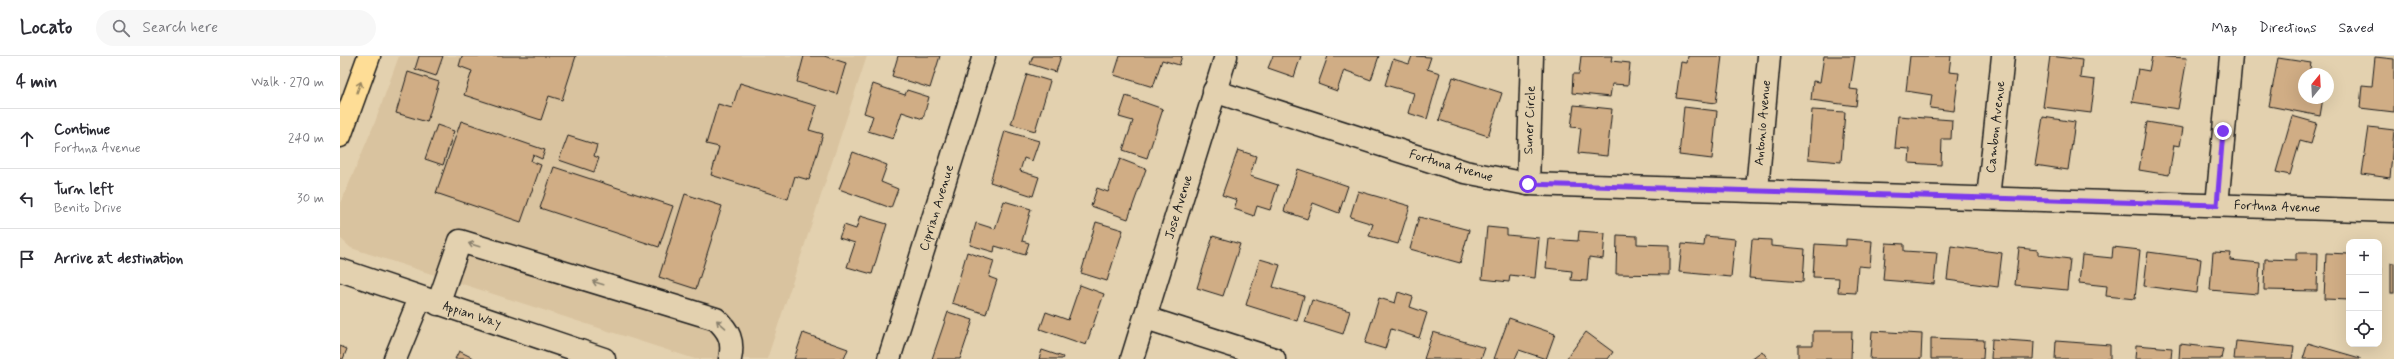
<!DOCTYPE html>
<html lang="en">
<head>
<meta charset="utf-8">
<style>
  body { margin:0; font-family:Mynerve,sans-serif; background:#f7f7f7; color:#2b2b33 }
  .controls { position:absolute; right:12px; bottom:12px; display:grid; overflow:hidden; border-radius:8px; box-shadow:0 4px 16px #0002 }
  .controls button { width:36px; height:36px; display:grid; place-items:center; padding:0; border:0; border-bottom:1px solid #e1e1e2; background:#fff; color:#2b2b33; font:20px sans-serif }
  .compass { position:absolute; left:1958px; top:12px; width:36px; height:36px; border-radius:50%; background:#fff; box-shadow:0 4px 16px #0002; rotate:18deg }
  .stop { position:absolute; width:12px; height:12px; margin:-9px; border:3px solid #7c3aed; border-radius:50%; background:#fff }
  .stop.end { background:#7c3aed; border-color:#fff; box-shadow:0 1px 4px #0008 }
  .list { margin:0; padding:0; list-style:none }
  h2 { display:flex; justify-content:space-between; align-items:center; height:52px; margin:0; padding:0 16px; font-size:17px }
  h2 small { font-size:13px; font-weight:400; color:#7c7c81 }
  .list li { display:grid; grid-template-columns:26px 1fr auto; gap:12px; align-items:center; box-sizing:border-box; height:60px; padding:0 16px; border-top:1px solid #e1e1e2 }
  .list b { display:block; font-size:15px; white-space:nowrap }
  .list p { margin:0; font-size:13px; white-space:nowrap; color:#7c7c81 }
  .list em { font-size:13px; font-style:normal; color:#7c7c81 }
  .icon { flex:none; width:22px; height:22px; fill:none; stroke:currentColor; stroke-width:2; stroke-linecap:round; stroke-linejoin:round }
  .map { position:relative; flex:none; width:2054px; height:303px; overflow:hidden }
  header { display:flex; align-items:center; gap:24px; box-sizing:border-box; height:56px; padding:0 20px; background:#fff; border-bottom:1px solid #e1e1e2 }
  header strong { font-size:19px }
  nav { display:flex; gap:22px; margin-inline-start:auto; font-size:14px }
  .search { width:280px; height:36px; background:#f7f7f7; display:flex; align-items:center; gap:10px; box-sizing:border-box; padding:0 14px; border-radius:22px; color:#7c7c81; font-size:15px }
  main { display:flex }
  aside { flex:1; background:#fff }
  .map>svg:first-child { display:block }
  .built { fill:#d9c39f }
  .building { fill:#d0ad85; stroke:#1c1c1c }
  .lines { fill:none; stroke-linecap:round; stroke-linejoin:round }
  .minor-casing { stroke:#1c1c1c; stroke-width:25 }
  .major-casing { stroke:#1c1c1c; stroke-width:25 }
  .minor { stroke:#e3d1af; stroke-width:22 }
  .major { stroke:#fedd96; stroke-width:22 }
  .oneway { stroke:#98865f }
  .oneway2 { stroke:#89806d }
  .route { stroke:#7c3aed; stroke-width:5 }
  .labels { text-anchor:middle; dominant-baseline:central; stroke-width:3.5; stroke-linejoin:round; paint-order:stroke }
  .street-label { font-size:13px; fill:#1c1c1c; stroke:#e3d1af }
</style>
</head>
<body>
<header>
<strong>Locato</strong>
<div class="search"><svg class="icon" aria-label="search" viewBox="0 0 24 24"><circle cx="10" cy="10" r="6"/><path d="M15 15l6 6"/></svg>Search here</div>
<nav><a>Map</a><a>Directions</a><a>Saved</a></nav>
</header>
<main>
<aside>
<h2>4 min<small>Walk · 270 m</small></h2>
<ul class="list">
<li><svg class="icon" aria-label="ahead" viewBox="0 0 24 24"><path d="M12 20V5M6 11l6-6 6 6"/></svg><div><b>Continue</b><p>Fortuna Avenue</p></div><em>240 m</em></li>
<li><svg class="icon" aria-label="left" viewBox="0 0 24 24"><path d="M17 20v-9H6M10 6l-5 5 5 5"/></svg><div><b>Turn left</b><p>Benito Drive</p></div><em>30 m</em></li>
<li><svg class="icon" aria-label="arrive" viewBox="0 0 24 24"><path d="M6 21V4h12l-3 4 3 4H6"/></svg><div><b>Arrive at destination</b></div></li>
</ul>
</aside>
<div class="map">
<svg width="2054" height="303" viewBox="0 0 2054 303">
  <rect width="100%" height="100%" fill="#e3d1af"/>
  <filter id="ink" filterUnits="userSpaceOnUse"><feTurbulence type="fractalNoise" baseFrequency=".025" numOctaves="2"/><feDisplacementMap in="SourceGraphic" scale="8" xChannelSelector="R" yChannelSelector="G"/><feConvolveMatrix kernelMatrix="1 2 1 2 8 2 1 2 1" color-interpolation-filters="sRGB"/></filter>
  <g filter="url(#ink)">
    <!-- built -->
    <path class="built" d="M59,0H527L427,303H355L11,192L0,182V149L35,66Z"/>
    <!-- building -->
    <g class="building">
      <path d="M79,0H103L96,20L75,13Z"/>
      <path d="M122,0H236L222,44L209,40L201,64L124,39L132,15L119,10Z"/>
      <path d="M464,0H484L506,7L497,38L457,26Z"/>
      <path d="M558,0H600L590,32L552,20Z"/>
      <path d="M693,0H721L716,16L690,8Z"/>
      <path d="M780,0H842L839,9L822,4L813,31L774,19Z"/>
      <path d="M933,0H961L954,21L928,12Z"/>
      <path d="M988,0H1039L1031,24L1004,14L997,35L978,28Z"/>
      <path d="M1072,0L1091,1L1087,13L1100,17L1087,63L1068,57L1074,37L1045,29L1053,3L1069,8Z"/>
      <path d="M1241,0H1272L1271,5L1290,7L1288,29L1272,28L1270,41L1232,37L1233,18H1239Z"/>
      <path d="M1348,0H1382L1376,47L1336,42L1341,6L1347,7Z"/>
      <path d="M1484,0H1515L1510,33L1518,34L1516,50L1471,44L1473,25L1480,26Z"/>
      <path d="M1570,0H1611L1609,16L1619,17L1614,55L1590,52L1592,39L1566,35Z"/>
      <path d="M1710,0L1742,4L1740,22L1755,24L1751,57L1703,51Z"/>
      <path d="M1812,0L1847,2L1838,53L1792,46L1798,13L1809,15Z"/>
      <path d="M2035,1L2054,3V56L2020,52L2022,29L2032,30Z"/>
      <path d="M1938,2L1971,7L1969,18H1964V42H1983L1980,60L1929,50Z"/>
      <path d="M68,16L99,26L87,66L56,57Z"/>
      <path d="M687,18L710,25L695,75L671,68Z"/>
      <path d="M1113,21L1162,37L1148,80L1099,64Z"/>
      <path d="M400,27L477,50L469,74L483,78L469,124L455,120L448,143L371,119L379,91L366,88L378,48L392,52Z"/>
      <path d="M533,28L565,39L567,34L589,41L583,63L562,56L553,83L528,75L533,60L524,57Z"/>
      <path d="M786,40L823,53L807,102L783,94L793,65L779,61Z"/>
      <path d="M1234,49L1272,53L1267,100L1238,97L1241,72L1231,71Z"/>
      <path d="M1344,51L1377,55L1372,103L1339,99Z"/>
      <path d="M1472,54L1505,56L1501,106L1468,103Z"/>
      <path d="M1558,60L1612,64L1611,83H1602L1601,109L1569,107L1570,93L1555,92Z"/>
      <path d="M1952,60L1977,67L1971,88L1960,85L1950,119L1936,116Z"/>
      <path d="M1703,61L1735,66L1728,114L1695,109Z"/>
      <path d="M121,65L205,94L202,103L193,99L191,105L201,109L181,166L96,137Z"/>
      <path d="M1807,66L1843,72L1840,90L1834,89L1829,119L1799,114Z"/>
      <path d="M97,69L114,75L103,109L85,103Z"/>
      <path d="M2029,71L2054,74L2050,122L2022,118Z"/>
      <path d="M665,75L699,85L692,105L684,102L680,115L699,121L693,140L650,126Z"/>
      <path d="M228,80L257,89L254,100L259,102L254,116L219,104Z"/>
      <path d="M898,94L916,100L910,120L938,129L930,154L917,150L914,160L894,153L897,144L882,139Z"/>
      <path d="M513,96L547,109L541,126L558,133L551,152L499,133Z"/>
      <path d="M780,103L806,113L788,163L751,150L757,132L768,136Z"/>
      <path d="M214,111L333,150L319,191L200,152Z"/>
      <path d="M958,113L1008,130L999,157L973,147L967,163L944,155Z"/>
      <path d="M1018,135L1070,150L1058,188L1029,180L1033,168L1010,161Z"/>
      <path d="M345,138L382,150L356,233L319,221Z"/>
      <path d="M664,145L691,153L682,185L689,187L685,199L655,190L654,196L630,189L636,167L655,173Z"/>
      <path d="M520,160L547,168L532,218L507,211L515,187L499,182L504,169L516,173Z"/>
      <path d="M1079,161L1129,174L1120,207L1070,193Z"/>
      <path d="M756,166L783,174L767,225L741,217Z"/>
      <path d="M1147,171L1167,173V179L1199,182L1195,222L1170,219L1169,226L1142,223Z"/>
      <path d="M1239,175L1265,177L1263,203L1249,201L1247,225L1231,224L1232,215L1206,212L1209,183L1238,185Z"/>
      <path d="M1277,179L1297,180V188L1329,189V219L1276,218Z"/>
      <path d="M873,180L900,188L883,240L857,232Z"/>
      <path d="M1365,180L1395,183L1391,221L1339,216L1342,188L1364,190Z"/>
      <path d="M1412,183L1431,184V190L1465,193L1463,226L1409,222Z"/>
      <path d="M1506,183L1532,185L1530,211L1518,210L1516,237L1498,236L1499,222L1473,221L1475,188L1506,190Z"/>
      <path d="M1546,187L1564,188V195L1597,197L1594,228L1543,224Z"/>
      <path d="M1611,190L1662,197L1658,231L1607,224Z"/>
      <path d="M1773,191L1800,194L1795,243L1766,240L1767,230L1739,227L1742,199L1772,202Z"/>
      <path d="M1679,192L1698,194V199L1730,203L1727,234L1675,229Z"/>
      <path d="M627,196L654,205L649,221L657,224L646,258L612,247Z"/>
      <path d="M1808,196L1861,203L1857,237L1804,230Z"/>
      <path d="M1873,196L1891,197L1890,204L1920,207L1918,238L1870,234Z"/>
      <path d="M1956,197H1978L1977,235L1924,234L1925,203L1956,204Z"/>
      <path d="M1986,197L2009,198V244L1984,243Z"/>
      <path d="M920,203L940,209L933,231L964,240L957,265L906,249Z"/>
      <path d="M2039,206H2041L2040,236H2039Z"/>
      <rect x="2051" y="207" width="3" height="30"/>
      <path d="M740,229L764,238L746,289L700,273L706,256L728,264Z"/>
      <path d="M1058,236L1073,241L1070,251L1087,257L1079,282L1051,273L1045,293L1025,287L1039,242L1055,247Z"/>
      <path d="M972,244L1010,255L1003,278L965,266Z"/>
      <path d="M608,256L633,264L620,303H592Z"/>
      <path d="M1169,262L1215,278L1206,303L1179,294L1175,303H1154Z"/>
      <path d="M1473,275H1512L1511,303H1458V289H1473Z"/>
      <path d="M1532,275L1582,278L1581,303H1530Z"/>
      <path d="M1093,276L1145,292L1141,303H1084Z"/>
      <path d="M1246,276L1273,296L1268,303H1226Z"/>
      <path d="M463,277L508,293L504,303H454Z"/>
      <path d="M1591,282L1644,284L1643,303H1591Z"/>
      <path d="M1652,283L1694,286L1693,303H1651Z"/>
      <path d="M1716,285L1770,289V303H1715Z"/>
      <path d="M1896,285L1954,291L1952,303H1894Z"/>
      <path d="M1968,287L2020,302V303H1963Z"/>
      <path d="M1840,288L1883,293L1881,303H1839Z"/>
      <path d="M1796,289L1832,292L1831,303H1795Z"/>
      <path d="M0,290L7,293L3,303H0Z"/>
      <path d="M702,294L723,301L722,303H699Z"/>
      <path d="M119,295L135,303H115Z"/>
      <path d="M1422,295L1428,303H1411Z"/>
    </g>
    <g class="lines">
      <!-- minor casing -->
      <g class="minor-casing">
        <g id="minor">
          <path d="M874,35L1125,116L1188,128L2054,155"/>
          <path d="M1188,128L1192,0"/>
          <path d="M1417,134L1429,0"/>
          <path d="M1648,142L1663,0"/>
          <path d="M1877,149L1891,0"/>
          <path d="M0,214L264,303"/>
          <path d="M98,248L120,185L376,263C389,275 394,285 390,303"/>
          <path d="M806,262L934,303"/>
          <path d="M55,303L80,242"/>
          <path d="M549,303L644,0"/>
          <path d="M792,303L886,0"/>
        </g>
      </g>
      <!-- major casing -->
      <g class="major-casing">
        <path id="major" d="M0,80L29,0"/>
      </g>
      <!-- minor -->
      <use href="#minor" class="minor"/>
      <!-- major -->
      <use href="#major" class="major"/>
    </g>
    <!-- one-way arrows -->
    <defs><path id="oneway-shaft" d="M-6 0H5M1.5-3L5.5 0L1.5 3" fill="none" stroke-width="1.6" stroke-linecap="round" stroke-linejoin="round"/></defs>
    <use class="oneway" href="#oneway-shaft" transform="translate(19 31) rotate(-71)"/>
    <g class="oneway2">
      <use href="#oneway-shaft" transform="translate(134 189) rotate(-163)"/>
      <use href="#oneway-shaft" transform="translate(258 227) rotate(-163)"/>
      <use href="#oneway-shaft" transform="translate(381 268) rotate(-139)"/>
    </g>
  </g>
  <g class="lines" filter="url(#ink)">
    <!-- route -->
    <path class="route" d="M1188,128L1877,149L1883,75"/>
  </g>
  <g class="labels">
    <!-- street labels -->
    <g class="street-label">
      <text transform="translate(1190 64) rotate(-88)">Suner Circle</text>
      <text transform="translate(1423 67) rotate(-85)">Antonio Avenue</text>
      <text transform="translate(1656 71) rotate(-84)">Cambon Avenue</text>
      <text transform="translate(1111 110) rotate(16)">Fortuna Avenue</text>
      <text transform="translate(839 151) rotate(-73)">Jose Avenue</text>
      <text transform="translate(1937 151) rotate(2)">Fortuna Avenue</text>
      <text transform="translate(597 152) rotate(-73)">Ciprian Avenue</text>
      <text transform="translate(132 259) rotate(18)">Appian Way</text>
    </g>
  </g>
</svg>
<div class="controls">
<button>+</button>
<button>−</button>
<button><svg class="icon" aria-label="locate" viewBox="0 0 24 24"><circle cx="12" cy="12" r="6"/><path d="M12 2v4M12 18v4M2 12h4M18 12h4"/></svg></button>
</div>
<svg class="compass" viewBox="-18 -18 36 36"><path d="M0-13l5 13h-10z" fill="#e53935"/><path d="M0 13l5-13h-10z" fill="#7c7c81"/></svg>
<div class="stop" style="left:1188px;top:128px"></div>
<div class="stop end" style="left:1883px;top:75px"></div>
</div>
</main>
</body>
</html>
